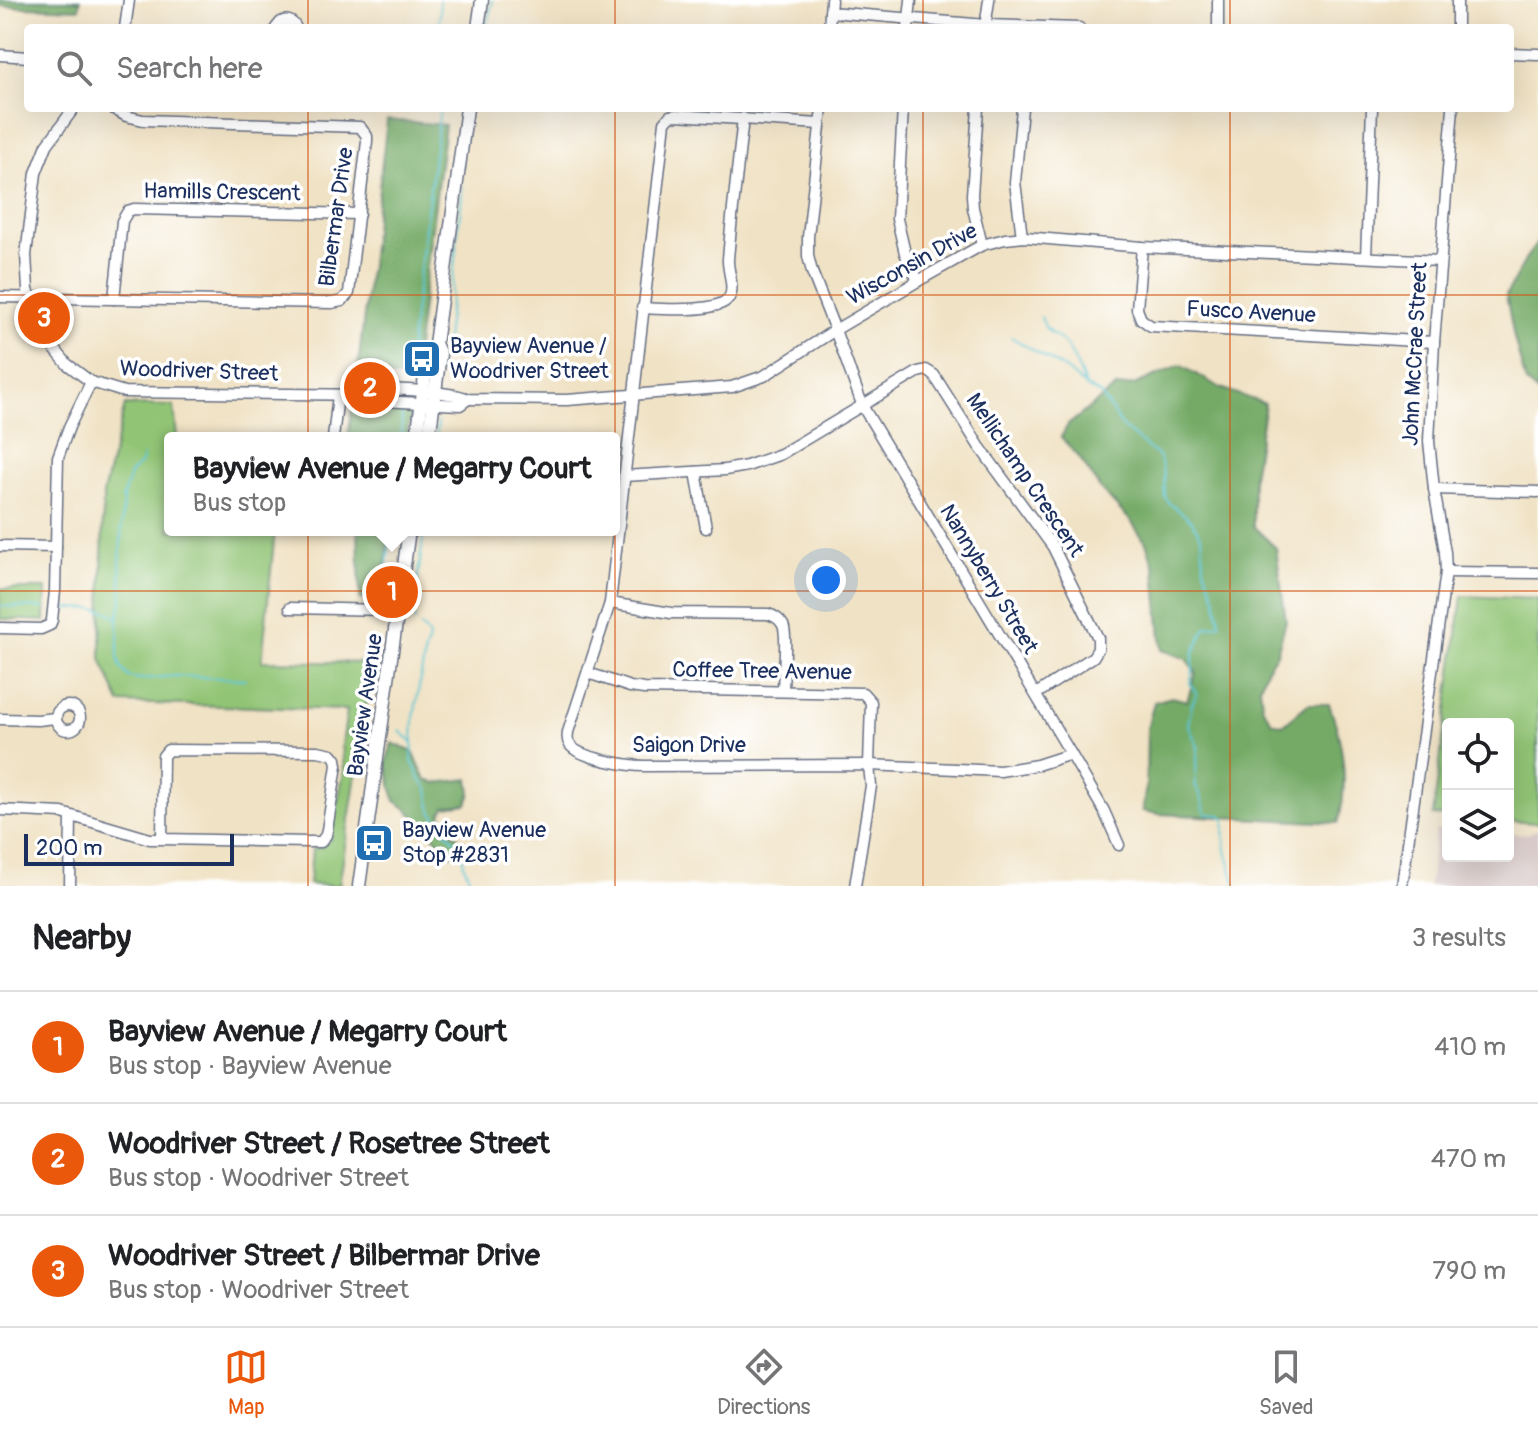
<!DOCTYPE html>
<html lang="en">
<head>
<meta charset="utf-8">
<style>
  body { margin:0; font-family:Pangolin,sans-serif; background:#f6f6f6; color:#202124 }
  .controls { position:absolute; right:24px; bottom:24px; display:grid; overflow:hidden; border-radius:8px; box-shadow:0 8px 32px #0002 }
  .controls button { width:72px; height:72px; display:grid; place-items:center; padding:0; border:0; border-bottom:2px solid #e0e0e0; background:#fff; color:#202124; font:40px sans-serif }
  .scale { position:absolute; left:24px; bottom:20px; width:210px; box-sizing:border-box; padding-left:8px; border:4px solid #1b2f5e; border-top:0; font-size:22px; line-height:28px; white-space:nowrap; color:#1b2f5e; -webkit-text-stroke:6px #fff; paint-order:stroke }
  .you { position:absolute; left:826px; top:580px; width:28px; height:28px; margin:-20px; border:6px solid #fff; border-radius:50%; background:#1a73e8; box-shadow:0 0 0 12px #1a73e833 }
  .badge { display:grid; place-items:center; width:52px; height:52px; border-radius:50%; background:#ea580c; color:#fff; font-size:26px; font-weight:700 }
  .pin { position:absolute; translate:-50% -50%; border:4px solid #fff; box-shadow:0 2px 8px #0006 }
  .popup { position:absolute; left:164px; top:432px; width:456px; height:104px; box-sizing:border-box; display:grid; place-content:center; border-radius:8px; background:#fff; filter:drop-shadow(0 2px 6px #0005); font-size:26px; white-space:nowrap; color:#757577 }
  .popup b { font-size:30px; color:#202124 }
  .popup::after { content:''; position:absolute; left:50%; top:100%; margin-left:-16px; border:16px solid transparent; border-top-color:#fff }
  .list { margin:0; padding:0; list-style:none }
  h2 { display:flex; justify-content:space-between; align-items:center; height:104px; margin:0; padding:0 32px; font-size:34px }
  h2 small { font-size:26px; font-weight:400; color:#757577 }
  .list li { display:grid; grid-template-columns:52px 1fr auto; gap:24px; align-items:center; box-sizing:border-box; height:112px; padding:0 32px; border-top:2px solid #e0e0e0 }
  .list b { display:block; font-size:30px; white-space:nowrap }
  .list p { margin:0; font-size:26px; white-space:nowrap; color:#757577 }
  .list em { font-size:26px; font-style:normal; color:#757577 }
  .icon { flex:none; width:44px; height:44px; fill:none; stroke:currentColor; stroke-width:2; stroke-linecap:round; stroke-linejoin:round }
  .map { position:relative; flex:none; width:1538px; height:886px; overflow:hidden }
  .search { position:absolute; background:#fff; box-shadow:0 8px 32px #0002; left:24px; right:24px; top:24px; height:88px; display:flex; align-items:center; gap:20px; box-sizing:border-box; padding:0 28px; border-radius:8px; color:#757577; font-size:30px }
  .sheet { height:440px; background:#fff }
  nav { display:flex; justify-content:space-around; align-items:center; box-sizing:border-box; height:112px; border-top:2px solid #e0e0e0; background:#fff; font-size:22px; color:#757577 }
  nav a { display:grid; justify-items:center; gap:4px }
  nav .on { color:#ea580c }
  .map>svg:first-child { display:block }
  .industrial { fill:#d1bfbe }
  .green { fill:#91c475; stroke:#567a6a; stroke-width:2 }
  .forest { fill:#74aa66; stroke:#486c62; stroke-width:2 }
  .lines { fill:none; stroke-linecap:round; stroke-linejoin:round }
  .stream { stroke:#59c5d3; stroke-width:2 }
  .minor-casing { stroke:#666e82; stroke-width:13 }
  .major-casing { stroke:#666e82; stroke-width:15 }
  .minor { stroke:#fff; stroke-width:10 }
  .major { stroke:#fff; stroke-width:12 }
  .grid { fill:none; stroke:#d45514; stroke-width:2; stroke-opacity:0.55 }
  .labels { text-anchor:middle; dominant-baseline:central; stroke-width:7; stroke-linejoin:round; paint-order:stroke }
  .street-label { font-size:22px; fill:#1b2f5e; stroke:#fff }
  .poi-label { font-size:22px; fill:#1b2f5e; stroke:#fff; text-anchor:start }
</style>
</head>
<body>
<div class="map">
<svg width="1538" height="886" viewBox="0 0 1538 886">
  <rect width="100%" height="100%" fill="#fff"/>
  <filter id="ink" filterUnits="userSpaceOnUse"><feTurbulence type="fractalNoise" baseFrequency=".0125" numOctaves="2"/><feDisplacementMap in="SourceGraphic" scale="16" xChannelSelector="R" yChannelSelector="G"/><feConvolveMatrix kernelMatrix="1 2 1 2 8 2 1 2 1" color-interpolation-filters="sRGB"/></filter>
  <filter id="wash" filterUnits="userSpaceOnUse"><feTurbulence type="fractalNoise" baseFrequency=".006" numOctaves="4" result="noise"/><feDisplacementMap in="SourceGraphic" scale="32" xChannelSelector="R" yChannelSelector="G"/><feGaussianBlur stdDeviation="1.8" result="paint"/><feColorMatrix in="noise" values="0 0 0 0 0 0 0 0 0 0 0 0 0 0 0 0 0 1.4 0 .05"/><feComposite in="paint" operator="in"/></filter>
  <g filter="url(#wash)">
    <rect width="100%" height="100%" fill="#f0e2c4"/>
    <!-- industrial -->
    <path class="industrial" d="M1538,829V886H1429L1436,830H1448V856H1508V833L1527,834Z"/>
    <!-- green -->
    <g class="green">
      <path d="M125,405L174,406L177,438H170V530H275L262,661L373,663L339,886L309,884L312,849L322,847L330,839L344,771L342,745L347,710L120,703L101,659L103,494Z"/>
      <path d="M0,589H46L45,621L0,619Z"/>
      <path d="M1462,596L1538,599V823L1508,821V724H1448V817L1433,815Z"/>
    </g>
    <!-- forest -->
    <g class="forest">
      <path d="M0,0H80L79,9L0,6Z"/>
      <path d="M387,120L445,125L413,378L357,375Z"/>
      <path d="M1538,242V393L1526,383L1514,338L1506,295L1528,255Z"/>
      <path d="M1180,365L1221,388L1265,404L1253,476V526L1276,548L1286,621L1277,653L1267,668L1260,686L1262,706L1272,722L1283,725L1308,704H1329C1343,742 1349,784 1338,823L1159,814L1142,811L1146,787L1147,729L1154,702L1172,697L1187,701L1196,672L1185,658L1162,650L1155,569L1146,543L1130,520L1101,490L1079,457L1061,437L1068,425L1116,387L1134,385Z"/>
      <path d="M352,408L411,412L407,438H348Z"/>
      <path d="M358,530H391L380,600L360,599Z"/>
      <path d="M392,743L413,752L426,780L435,783L469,779L471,793L467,804L445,807L441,814L448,829L468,845L460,853L451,854L407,809L395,801L386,763Z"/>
    </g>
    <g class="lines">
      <!-- stream -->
      <g class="stream">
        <path d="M438,28L440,13L439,0"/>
        <path d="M486,28L493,0"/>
        <path d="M1041,317C1048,337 1051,330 1063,342C1071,350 1081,374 1085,385"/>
        <path d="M1011,337L1068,371L1086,387L1101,395L1124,429L1156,454L1161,462L1164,476L1165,497L1169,503L1191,520L1202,538L1204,568L1216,599L1220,624L1206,627L1193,654V670L1190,684L1197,694L1192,704L1188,724L1198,747L1195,785C1202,793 1202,803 1206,814L1221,815L1225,819C1222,849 1229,859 1236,886"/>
        <path d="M445,349L463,185"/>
        <path d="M407,374L440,108"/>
        <path d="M401,438L402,415"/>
        <path d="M436,438L438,422"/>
        <path d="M143,456L141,463L130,474L123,496L120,563L122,601L118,619V656L121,668L129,677L140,679L175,676L245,679"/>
        <path d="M384,585L392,530"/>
        <path d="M0,606L43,608"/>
        <path d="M63,608C80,609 105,605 117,618"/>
        <path d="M415,621L413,615L424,530"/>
        <path d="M420,626L428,634L429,639L425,651L414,717L412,761L420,779L428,789L431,809L440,825L458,844L462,850L464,866L473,886"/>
        <path d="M400,731L413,742"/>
      </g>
    </g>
  </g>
  <g filter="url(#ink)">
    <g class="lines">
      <!-- minor casing -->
      <g class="minor-casing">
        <g id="minor">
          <path d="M1457,0V28"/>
          <path d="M830,12L986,25L1079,28"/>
          <path d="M125,28L129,0"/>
          <path d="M276,28L281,22C287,19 293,21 296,28"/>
          <path d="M829,28L831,0"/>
          <path d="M908,28L911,0"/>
          <path d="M985,28L989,0"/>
          <path d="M1218,28V0"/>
          <path d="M1510,53L1538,54"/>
          <path d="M0,55L28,57"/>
          <path d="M74,108L47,145L36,173L26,255L28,290L46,334L54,348L67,364L91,382L124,392L375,395C377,394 379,392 381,391C392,387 458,393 468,399L567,400L732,387L764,376L835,330L918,281L982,245L1005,239L1025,237L1142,247L1440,261"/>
          <path d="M822,108L808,237V256L812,272L835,330L863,407L1071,754L1104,811L1119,845"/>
          <path d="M903,108L897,219L905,253L918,281"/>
          <path d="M978,108L972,195L973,208L982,245"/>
          <path d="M1022,108L1015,182L1022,237"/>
          <path d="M820,124L676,115L670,116L665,122L610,603L568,732C568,738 566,739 570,745C579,758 629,766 645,766L869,765L1000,771L1037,765L1071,754"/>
          <path d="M1142,247L1137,309L1141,319L1151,326L1434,342"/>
          <path d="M1366,257L1372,108"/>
          <path d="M0,297L332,303L342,301L349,293L367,141V136L360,127L143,120L126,116L112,108"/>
          <path d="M114,299L122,221L128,211L134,209L359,214"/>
          <path d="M642,308C661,309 712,313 727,300C737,291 727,271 728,259C732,212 738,165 743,118"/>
          <path d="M375,395L382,401L460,405L468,399"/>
          <path d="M333,438L338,395"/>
          <path d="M696,472L706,528"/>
          <path d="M624,476L725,470L747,466L781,454L918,372L926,370L934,375L979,446L1053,547L1098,638V649L1093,657L1036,694"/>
          <path d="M1434,489L1538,492"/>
          <path d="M0,546L56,547"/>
          <path d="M1446,572L1538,573"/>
          <path d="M610,603L671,613L768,614C774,616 779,618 783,625C788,636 783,676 783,690"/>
          <path d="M290,608L386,610L398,612"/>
          <path d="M0,628L41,629L50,625L52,620L55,591L58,457L69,427L91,382"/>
          <path d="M588,673L630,687L644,689L863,693L871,702L869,765L871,786L855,886"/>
          <circle cx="68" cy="718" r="12"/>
          <path d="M0,719L38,720L55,718"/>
          <path d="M0,810L62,813L150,839H162L308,842H321L326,835L327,830L337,765L336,759L332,754L318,751L168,750L163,756L162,839"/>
          <path d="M70,886L71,816"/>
          <path d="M1402,886L1446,572L1445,552L1434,489L1429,441L1434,342L1453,108"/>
        </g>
      </g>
      <!-- major casing -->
      <g class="major-casing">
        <g id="major">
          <path d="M478,28L482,0"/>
          <path d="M417,438L428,353L435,344L467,108"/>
          <path d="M429,438L440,354L435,344"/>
          <path d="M359,886L409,530"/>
        </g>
      </g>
      <!-- minor -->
      <use href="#minor" class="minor"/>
      <!-- major -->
      <use href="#major" class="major"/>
    </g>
  </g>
  <!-- grid -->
  <path class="grid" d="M308,0V28M615,0V28M923,0V28M1230,0V28M308,108V886M615,108V886M923,108V886M1230,108V886M0,295H1538M0,591H1538"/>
  <!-- icons -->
  <defs>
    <g id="bus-square" transform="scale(2)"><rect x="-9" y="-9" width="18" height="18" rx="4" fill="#1f6fb2" stroke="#fff"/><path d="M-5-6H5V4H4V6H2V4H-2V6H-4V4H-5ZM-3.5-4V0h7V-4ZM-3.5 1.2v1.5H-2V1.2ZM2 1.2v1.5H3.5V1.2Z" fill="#fff"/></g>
  </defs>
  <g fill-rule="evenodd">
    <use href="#bus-square" x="422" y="359"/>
    <use href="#bus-square" x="374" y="843"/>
  </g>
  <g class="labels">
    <!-- street labels -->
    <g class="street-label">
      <text transform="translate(222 192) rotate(1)">Hamills Crescent</text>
      <text transform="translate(336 217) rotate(-82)">Bilbermar Drive</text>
      <text transform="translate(912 264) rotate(-29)">Wisconsin Drive</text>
      <text transform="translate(1251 312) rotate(3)">Fusco Avenue</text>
      <text transform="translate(1415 354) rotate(-87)">John McCrae Street</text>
      <text transform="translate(199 371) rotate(2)">Woodriver Street</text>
      <text transform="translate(1025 475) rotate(56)">Mellichamp Crescent</text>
      <text transform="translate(989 579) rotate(59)">Nannyberry Street</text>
      <text transform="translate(762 671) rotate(1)">Coffee Tree Avenue</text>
      <text transform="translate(365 705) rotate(-82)">Bayview Avenue</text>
      <text x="689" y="745">Saigon Drive</text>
    </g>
    <!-- poi labels -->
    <g class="poi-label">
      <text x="450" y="346">Bayview Avenue /<tspan x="450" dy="25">Woodriver Street</tspan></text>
      <text x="402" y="830">Bayview Avenue<tspan x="402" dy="25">Stop #2831</tspan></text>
    </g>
  </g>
</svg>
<div class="controls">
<button><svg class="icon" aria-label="locate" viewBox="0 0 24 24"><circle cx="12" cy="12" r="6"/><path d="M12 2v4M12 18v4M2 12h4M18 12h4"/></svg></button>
<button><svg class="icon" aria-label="layers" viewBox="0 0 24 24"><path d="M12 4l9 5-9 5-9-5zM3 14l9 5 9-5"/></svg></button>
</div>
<div class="scale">200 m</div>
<div class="you"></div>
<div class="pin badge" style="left:392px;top:592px">1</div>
<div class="popup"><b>Bayview Avenue / Megarry Court</b>Bus stop</div>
<div class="pin badge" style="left:370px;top:388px">2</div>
<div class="pin badge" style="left:44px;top:318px">3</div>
<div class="search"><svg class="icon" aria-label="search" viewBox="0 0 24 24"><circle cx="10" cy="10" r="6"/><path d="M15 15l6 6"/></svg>Search here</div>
</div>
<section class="sheet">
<h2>Nearby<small>3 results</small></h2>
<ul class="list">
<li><span class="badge">1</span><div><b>Bayview Avenue / Megarry Court</b><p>Bus stop · Bayview Avenue</p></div><em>410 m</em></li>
<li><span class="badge">2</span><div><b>Woodriver Street / Rosetree Street</b><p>Bus stop · Woodriver Street</p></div><em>470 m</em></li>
<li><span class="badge">3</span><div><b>Woodriver Street / Bilbermar Drive</b><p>Bus stop · Woodriver Street</p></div><em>790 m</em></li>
</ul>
</section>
<nav>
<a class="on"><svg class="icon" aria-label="map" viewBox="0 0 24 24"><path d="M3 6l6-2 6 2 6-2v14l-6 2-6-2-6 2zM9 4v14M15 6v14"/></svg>Map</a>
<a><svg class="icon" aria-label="directions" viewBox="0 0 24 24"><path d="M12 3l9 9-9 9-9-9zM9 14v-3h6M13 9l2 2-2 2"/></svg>Directions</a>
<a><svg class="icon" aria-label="saved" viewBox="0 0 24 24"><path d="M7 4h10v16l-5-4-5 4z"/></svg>Saved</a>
</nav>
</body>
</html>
